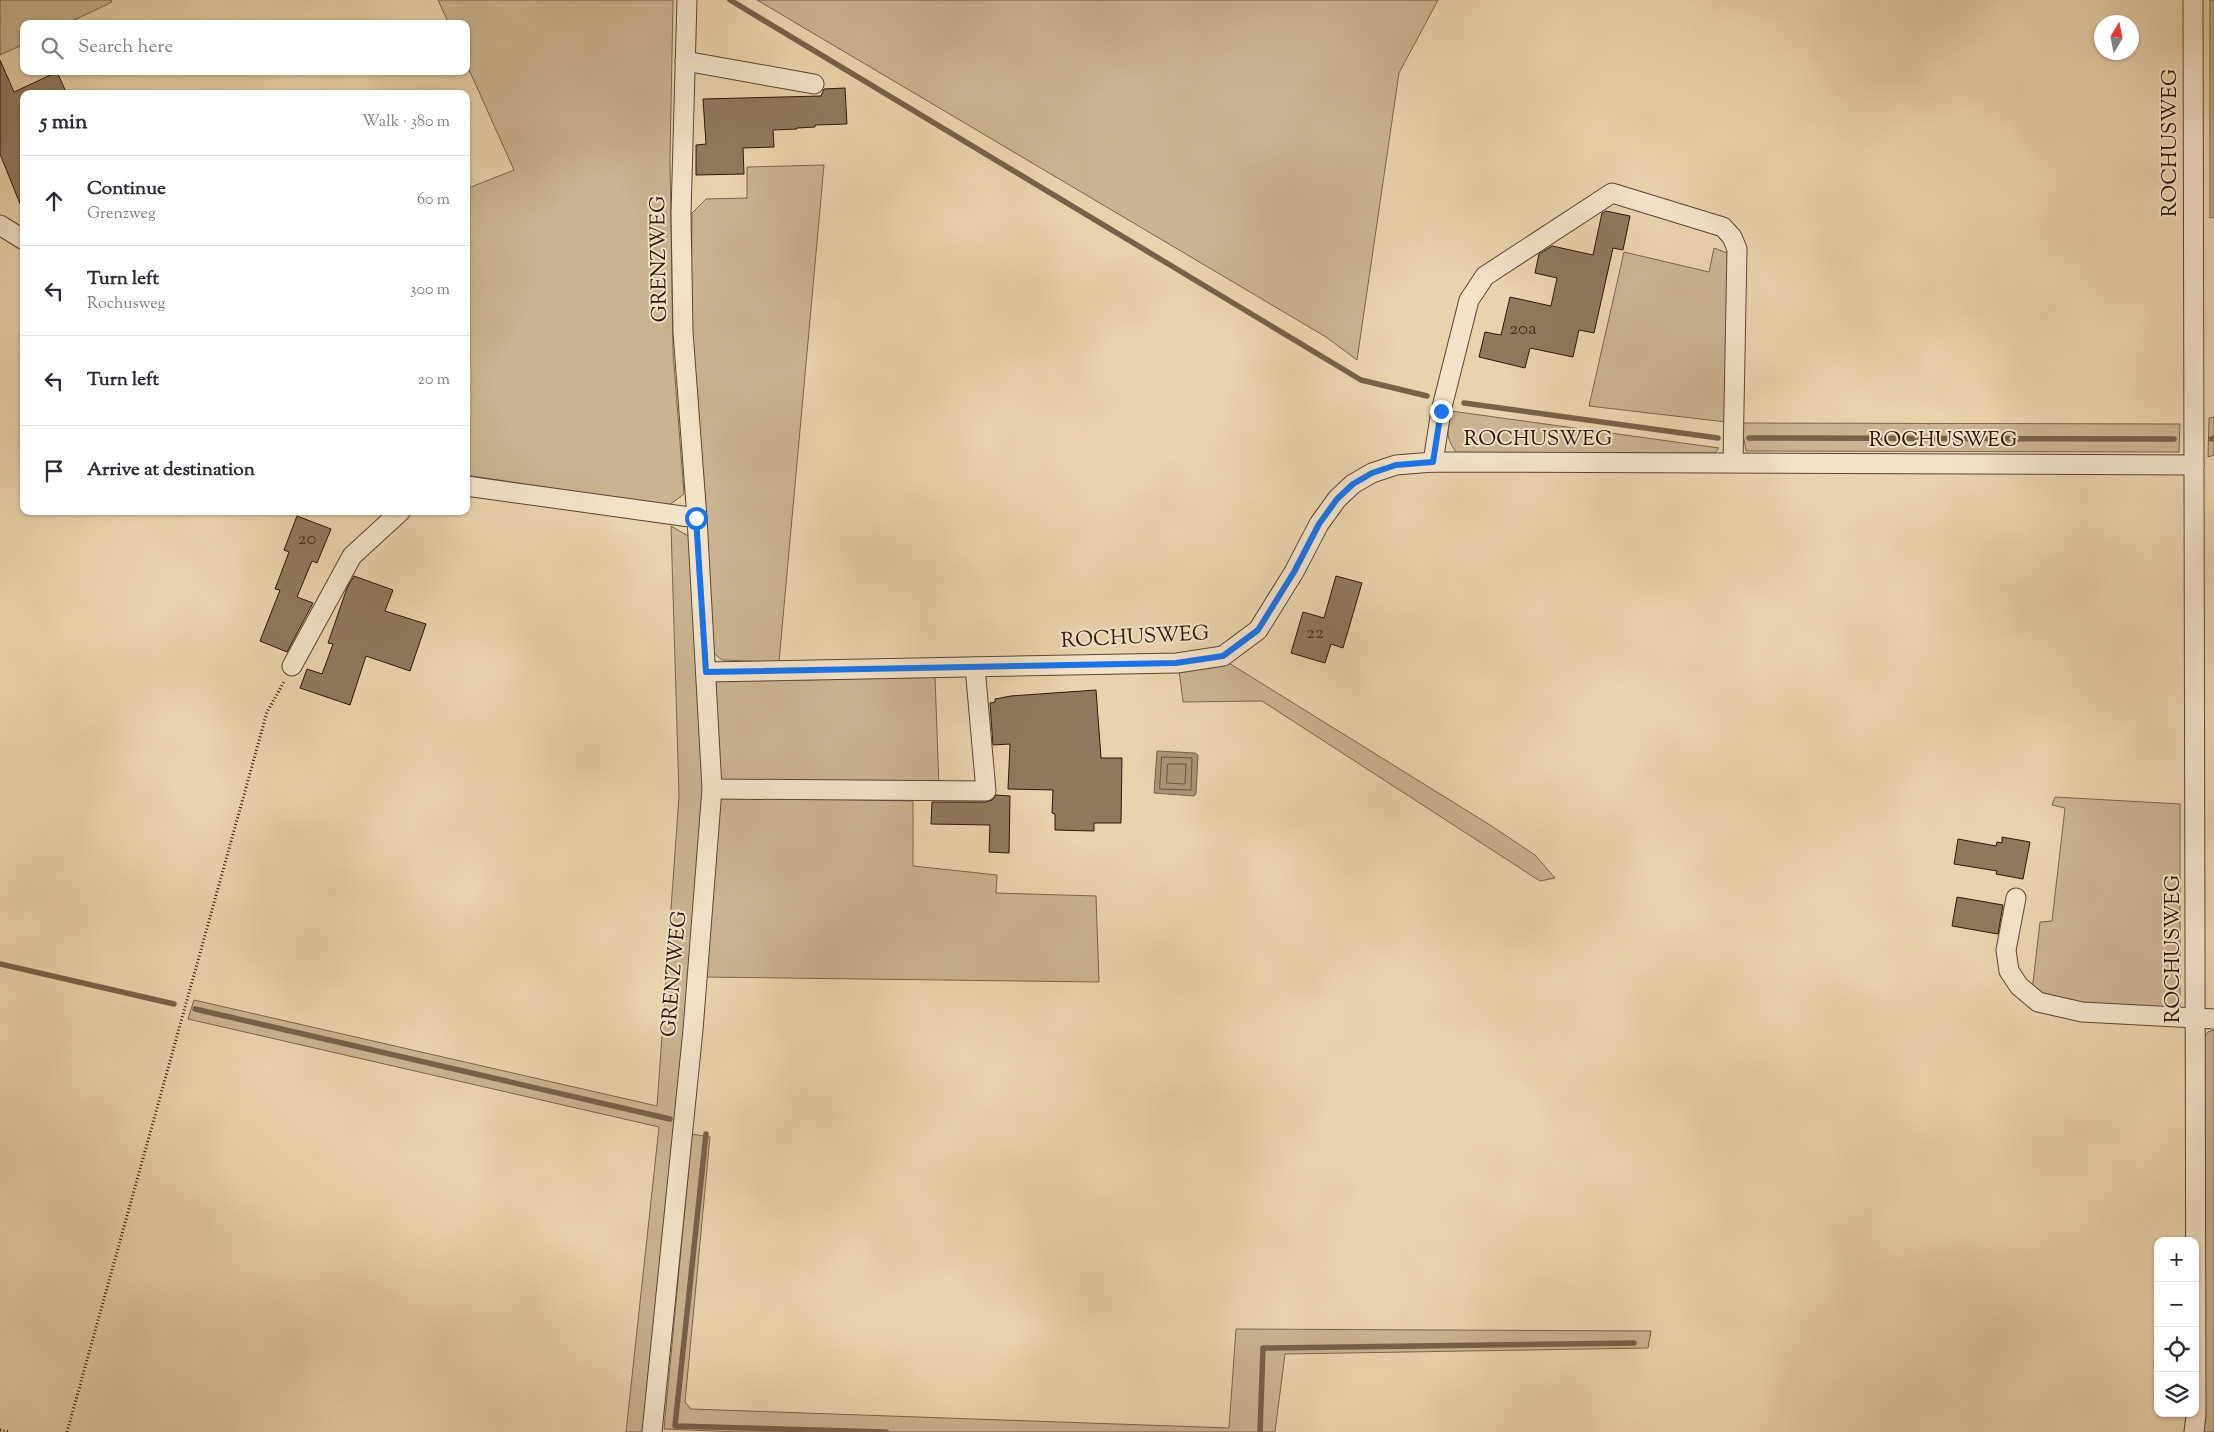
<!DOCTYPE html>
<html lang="en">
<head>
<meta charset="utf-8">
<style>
  body { margin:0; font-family:"Sorts Mill Goudy",serif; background:#f2f2f3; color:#2b2b33 }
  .controls { position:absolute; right:15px; bottom:15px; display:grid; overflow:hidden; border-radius:10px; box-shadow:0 1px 4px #0004 }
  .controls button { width:45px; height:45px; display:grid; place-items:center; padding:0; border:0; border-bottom:1px solid #e1e1e2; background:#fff; color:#2b2b33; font:25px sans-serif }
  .compass { position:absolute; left:2094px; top:15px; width:45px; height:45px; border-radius:50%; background:#fff; box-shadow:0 1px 4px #0004; rotate:10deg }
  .stop { position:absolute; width:15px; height:15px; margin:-11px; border:4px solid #1a73e8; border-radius:50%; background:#fff }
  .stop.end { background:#1a73e8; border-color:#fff; box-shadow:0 1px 5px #0008 }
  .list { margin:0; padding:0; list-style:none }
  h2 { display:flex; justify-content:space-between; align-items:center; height:65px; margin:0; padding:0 20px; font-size:21px }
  h2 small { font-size:16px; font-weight:400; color:#7c7c81 }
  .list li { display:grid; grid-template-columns:32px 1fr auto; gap:15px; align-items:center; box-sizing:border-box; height:90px; padding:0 20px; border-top:1px solid #e1e1e2 }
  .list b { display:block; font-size:19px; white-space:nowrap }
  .list p { margin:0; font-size:16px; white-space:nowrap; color:#7c7c81 }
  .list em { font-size:16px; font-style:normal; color:#7c7c81 }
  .icon { flex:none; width:28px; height:28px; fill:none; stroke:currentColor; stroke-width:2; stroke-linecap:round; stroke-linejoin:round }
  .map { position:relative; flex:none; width:2214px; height:1432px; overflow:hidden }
  .search { position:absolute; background:#fff; box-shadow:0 1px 4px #0004; left:20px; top:20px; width:450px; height:55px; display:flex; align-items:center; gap:12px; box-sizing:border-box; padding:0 18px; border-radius:10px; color:#7c7c81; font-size:19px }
  .panel { position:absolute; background:#fff; box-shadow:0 1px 4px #0004; left:20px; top:90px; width:450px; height:425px; border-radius:10px }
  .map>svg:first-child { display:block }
  .green { fill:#c9b390; stroke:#7b654c }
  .water { fill:#a99375; stroke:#77614a }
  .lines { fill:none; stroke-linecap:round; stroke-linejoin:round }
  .shore { stroke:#6b553f; stroke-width:1 }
  .stream { stroke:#77614a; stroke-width:5.5 }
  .building { fill:#8f795e; stroke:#2d1709 }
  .minor-casing { stroke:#5c4632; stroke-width:21 }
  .path { stroke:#2d1709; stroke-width:3; stroke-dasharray:1 2.5; stroke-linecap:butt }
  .minor { stroke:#f1e2c9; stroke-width:19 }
  .route { stroke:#1a73e8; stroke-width:6 }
  .labels { text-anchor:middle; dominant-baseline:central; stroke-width:4; stroke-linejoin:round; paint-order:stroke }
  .number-label { font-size:19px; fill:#46301e }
  .street-label { font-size:21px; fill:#2d1709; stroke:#f1e2c9 }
</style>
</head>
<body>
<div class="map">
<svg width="2214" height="1432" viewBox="0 0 2214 1432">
  <rect width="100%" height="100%" fill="#e9d3ac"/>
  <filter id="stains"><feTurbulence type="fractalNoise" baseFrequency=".004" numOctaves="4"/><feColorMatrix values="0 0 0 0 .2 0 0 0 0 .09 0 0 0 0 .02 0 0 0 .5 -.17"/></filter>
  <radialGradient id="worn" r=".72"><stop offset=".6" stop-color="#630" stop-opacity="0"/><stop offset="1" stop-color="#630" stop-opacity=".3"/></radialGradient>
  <!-- green -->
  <g class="green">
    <path d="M0,0H111L112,2L66,24H24V44L0,55Z"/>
    <path d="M438,0H673L670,159L673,352L684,494L668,506L466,475V189L514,170L466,63V24H449Z"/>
    <path d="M757,0H1438L1399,73L1357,360L1326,337Z"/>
    <path d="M2210,0H2214V217L2210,218Z"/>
    <path d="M824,165L779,662L722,660L709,649L691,333L692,213L706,199L747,198V167Z"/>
    <path d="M1714,248L1730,254L1726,422L1589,406L1624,252L1709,272Z"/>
    <path d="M1451,411L1719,448L1715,453H1457C1445,438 1447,430 1451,411Z"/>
    <path d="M2214,417V455L2208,457L2209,418Z"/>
    <path d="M1741,423L2180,424L2179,452L1746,451Z"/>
    <path d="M671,526L690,537L705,789L686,1029L646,1432H626L659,1127L188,1019L194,1000L657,1106L679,796Z"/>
    <path d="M1224,660L1490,825L1535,855L1555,878L1540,881L1262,701L1183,702L1179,670Z"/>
    <path d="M718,676L805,680L935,676L939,787L716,783L711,690Z"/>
    <path d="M718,797L913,801V866L997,875L996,893L1096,896L1099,982L705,977Z"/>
    <path d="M2055,797L2180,804V1007L2169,1011L2082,1005L2032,991L2040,922L2052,921L2065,808L2052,805Z"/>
    <path d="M2214,1030V1432H2202L2203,1039L2208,1032Z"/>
    <path d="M692,1134L710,1137L685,1402L691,1409L1229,1428L1236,1329L1651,1331L1648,1348L1285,1354L1275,1432H738L664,1429Z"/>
  </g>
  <!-- water -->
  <path class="water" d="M1157,751L1195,753L1198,755L1196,794L1194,796L1154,793Z"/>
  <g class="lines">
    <!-- shore -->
    <g class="shore">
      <path d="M1162,757L1192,758L1191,790L1160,789Z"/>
      <path d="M1168,764H1186L1185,784L1167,783Z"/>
    </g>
    <!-- stream -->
    <g class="stream">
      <path d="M730,0L1361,380L1427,396"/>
      <path d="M1464,403L1718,438"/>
      <path d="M1749,438L2174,439"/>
      <path d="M2211,439L2214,438"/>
      <path d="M0,964L174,1004"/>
      <path d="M195,1009L670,1119"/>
      <path d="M706,1134L675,1426L886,1432"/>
      <path d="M1260,1432L1263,1348L1634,1343"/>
    </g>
  </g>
  <!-- building -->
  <g class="building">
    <path d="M0,60L14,92L57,72L67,94H24L23,211L0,154Z"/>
    <path d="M845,88L847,124L815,125V127L797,128V129L773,130L774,147L743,148L744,174L696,175V145L706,144L703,99L821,96L824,89Z"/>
    <path d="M1606,211L1630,216L1623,250L1613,248L1594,333L1579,330L1573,357L1530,348L1525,368L1479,357L1485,332L1501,335L1510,297L1551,306L1557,278L1535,273L1539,254L1552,246L1593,255L1602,213Z"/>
    <path d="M297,516L331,529L317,563L312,561L297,597L313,603L287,652L260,641L280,590L275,589L289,552L284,550Z"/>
    <path d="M354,576L393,590L385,611L426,624L410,671L366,656L350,705L300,688L307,669L322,674L333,644L328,643L347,588Z"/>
    <path d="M1336,576L1362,583L1343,648L1331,644L1325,663L1291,653L1303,612L1324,618Z"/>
    <path d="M1096,690L1101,758H1122L1121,823H1094V831L1055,830V814L1052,813L1053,790L1008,789L1010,744L993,745L990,703L995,702V699L1011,696Z"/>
    <path d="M996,795L1010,796L1009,853L989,852L990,825L931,824L932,802H986L992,800Z"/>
    <path d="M2002,837L2030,842L2023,879L1996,874L1997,871L1954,864L1958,839L1996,846L1997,842L2002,843Z"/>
    <path d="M1957,897L2003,905L1998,934L1952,926Z"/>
  </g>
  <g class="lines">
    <!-- minor casing -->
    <g class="minor-casing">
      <g id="minor">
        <path d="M2193,0L2196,1415L2194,1432"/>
        <path d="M685,61L814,84"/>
        <path d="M0,225L24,240"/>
        <path d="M1433,462L1441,411L1469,300L1485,276L1612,193L1723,227L1732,237L1737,249L1733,462"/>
        <path d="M466,486L697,518"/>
        <path d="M292,666L352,556L401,511"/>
        <path d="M706,672L1177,663L1223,656L1258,630L1294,572L1319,524L1337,499L1353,484L1372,473L1396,465L1433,462L2194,465"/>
        <path d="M712,789L986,791L975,667"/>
        <path d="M2016,898L2006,950L2009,971L2019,986L2038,1002L2082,1012L2214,1019"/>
        <path d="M652,1432L693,1030L712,789L697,518L683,332L681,214L687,0"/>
      </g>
    </g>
    <!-- path -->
    <g class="path">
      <path d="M0,1430L10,1432"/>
      <path d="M67,1432L267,712L284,682"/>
    </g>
    <!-- minor -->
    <use href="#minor" class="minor"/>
  </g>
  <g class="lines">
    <!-- route -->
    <path class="route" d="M696,518L706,672L1176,663L1223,656L1258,630L1294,572L1319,524L1337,499L1353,484L1372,473L1396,465L1433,462L1441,411"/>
  </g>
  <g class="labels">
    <!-- number labels -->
    <g class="number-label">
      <text x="1523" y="329">20a</text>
      <text x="307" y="539">20</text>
      <text x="1315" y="633">22</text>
    </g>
    <!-- street labels -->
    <g class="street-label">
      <text transform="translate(2171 143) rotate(-90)">ROCHUSWEG</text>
      <text transform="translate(660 259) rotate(-91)">GRENZWEG</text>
      <text x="1538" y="440">ROCHUSWEG</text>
      <text x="1943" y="441">ROCHUSWEG</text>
      <text transform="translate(1135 638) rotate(-3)">ROCHUSWEG</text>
      <text transform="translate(2174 949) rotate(-90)">ROCHUSWEG</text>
      <text transform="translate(675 974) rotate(-85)">GRENZWEG</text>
    </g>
  </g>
  <rect width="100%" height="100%" filter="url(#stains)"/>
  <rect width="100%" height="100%" fill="url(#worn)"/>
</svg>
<div class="controls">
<button>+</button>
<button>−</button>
<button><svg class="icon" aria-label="locate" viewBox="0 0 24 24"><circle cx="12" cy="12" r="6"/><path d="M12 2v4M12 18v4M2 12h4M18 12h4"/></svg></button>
<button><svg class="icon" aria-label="layers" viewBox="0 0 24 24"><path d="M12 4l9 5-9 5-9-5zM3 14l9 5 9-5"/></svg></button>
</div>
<svg class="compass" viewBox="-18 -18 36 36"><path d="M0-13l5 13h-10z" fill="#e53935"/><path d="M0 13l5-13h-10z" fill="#7c7c81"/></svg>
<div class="stop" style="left:696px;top:518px"></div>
<div class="stop end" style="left:1441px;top:411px"></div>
<div class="search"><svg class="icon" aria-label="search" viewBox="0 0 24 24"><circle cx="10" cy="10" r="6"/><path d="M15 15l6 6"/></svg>Search here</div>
<section class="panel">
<h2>5 min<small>Walk · 380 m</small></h2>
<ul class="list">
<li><svg class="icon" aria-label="ahead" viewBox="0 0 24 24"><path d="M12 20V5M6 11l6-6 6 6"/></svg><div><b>Continue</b><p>Grenzweg</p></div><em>60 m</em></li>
<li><svg class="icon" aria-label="left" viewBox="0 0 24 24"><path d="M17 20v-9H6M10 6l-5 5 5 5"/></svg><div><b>Turn left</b><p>Rochusweg</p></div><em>300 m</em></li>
<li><svg class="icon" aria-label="left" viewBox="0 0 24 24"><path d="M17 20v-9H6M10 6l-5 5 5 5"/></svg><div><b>Turn left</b></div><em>20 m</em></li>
<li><svg class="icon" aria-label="arrive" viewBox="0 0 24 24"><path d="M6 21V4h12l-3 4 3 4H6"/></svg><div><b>Arrive at destination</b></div></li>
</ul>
</section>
</div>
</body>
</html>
